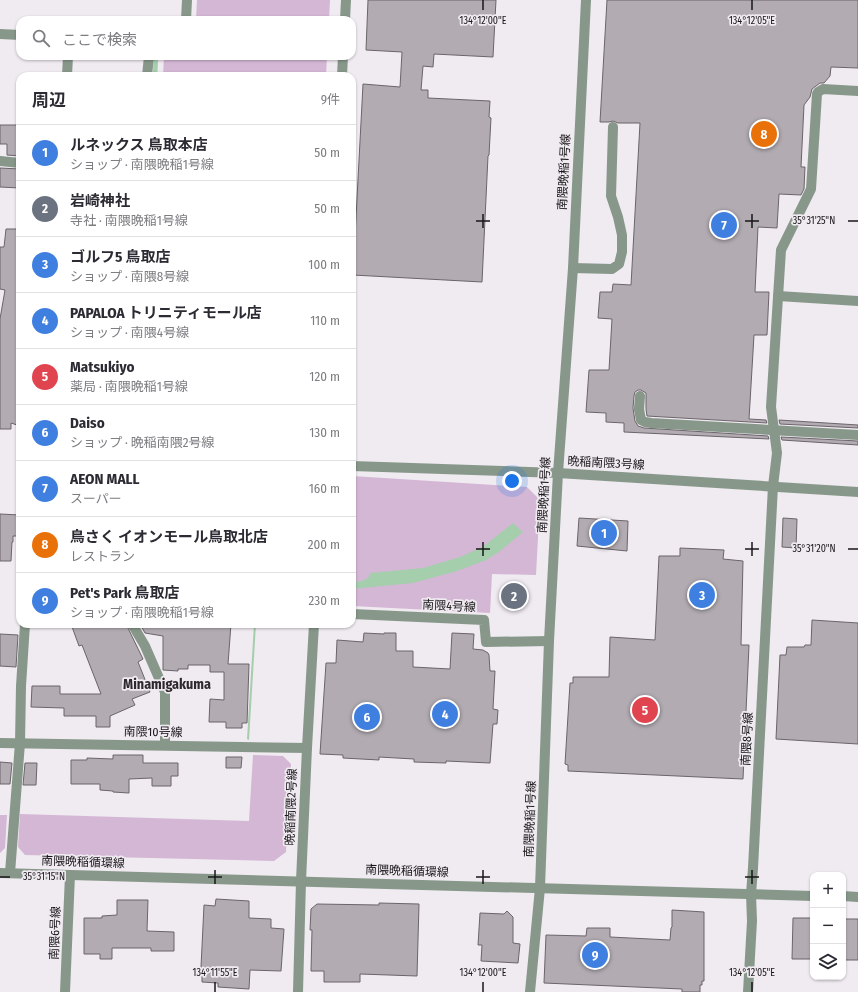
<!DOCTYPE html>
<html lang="ja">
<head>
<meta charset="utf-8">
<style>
  body { margin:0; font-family:"Fira Sans Condensed","Noto Sans JP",sans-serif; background:#f7f7f7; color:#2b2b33 }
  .controls { position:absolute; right:12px; bottom:12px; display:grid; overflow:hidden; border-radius:8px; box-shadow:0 1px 3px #0004 }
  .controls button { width:36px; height:36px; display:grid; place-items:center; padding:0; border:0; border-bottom:1px solid #e1e1e2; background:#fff; color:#2b2b33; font:20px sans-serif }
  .you { position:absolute; left:512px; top:481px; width:14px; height:14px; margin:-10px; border:3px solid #fff; border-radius:50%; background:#1a73e8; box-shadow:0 0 0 6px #1a73e833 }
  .badge { display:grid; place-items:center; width:26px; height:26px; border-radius:50%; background:#337b48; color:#fff; font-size:13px; font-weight:700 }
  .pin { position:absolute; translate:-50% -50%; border:2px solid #fff; box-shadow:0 1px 4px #0006 }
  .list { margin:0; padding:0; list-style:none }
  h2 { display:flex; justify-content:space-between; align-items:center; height:52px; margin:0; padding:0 16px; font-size:17px }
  h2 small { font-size:13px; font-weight:400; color:#7c7c81 }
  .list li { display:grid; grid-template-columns:26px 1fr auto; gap:12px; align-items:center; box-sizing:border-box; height:56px; padding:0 16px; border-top:1px solid #e1e1e2 }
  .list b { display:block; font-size:15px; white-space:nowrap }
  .list p { margin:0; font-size:13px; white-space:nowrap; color:#7c7c81 }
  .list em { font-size:13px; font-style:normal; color:#7c7c81 }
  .icon { flex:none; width:22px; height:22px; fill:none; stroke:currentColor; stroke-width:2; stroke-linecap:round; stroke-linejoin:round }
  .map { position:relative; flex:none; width:858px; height:992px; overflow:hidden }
  .search { position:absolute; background:#fff; box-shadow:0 1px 3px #0004; left:16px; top:16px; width:340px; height:44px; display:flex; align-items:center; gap:10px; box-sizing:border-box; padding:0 14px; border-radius:12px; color:#7c7c81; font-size:15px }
  .panel { position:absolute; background:#fff; box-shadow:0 1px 3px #0004; left:16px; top:72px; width:340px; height:556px; border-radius:12px }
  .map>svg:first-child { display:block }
  .green { fill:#d4b7d5 }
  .water { fill:#a5cead }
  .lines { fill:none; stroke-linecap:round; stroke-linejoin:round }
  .stream { stroke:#a5cead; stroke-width:4.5 }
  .building { fill:#b2acb2; stroke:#6b656b }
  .minor { stroke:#87988a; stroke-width:10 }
  .minor-bridge { stroke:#87988a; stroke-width:10 }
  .ticks { fill:none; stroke:#181618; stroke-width:1.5 }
  .labels { text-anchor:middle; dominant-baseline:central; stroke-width:3.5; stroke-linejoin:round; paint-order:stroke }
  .street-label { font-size:12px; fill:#181618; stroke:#f0eaf1 }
  .quarter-label { font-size:14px; font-weight:bold; fill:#2e292e; stroke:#f0eaf1 }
  .ticks-label { font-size:10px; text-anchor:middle; fill:#181618; stroke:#f0eaf1; stroke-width:3.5; stroke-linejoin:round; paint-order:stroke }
</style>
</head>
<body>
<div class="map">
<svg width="858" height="992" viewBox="0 0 858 992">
  <rect width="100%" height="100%" fill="#f0eaf1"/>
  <!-- green -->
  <g class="green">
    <path d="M197,0H330L329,20H196Z"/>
    <path d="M164,56H327L326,76H163Z"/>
    <path d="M352,476L527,487L540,500L536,575L492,574L490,613L352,606Z"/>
    <path d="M253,755L283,756L291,764L286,852L274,861L25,855L18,847L20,814L249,821Z"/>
    <path d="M0,815H7L5,848L0,853Z"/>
  </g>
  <!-- water -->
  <g class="water">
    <path d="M513,523L523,532L499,552L486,560L457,571L413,583L352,589V579C358,584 363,581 369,577L370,573L423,568L460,557L482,547L494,538Z"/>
    <path d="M254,624H256L249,740L247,739Z"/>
  </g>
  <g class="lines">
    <!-- stream -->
    <path class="stream" d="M155,76L156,56"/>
  </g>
  <!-- building -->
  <g class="building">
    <path d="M368,0H496L493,57L434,54L433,67L423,66L421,90H428V98L490,101L489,117L491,118L489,155L488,156L482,282L353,275L363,84L400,87L402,52L366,50Z"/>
    <path d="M607,0H858V68L831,67L830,76L824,83H820L812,89L810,97L804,105L801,167H805L804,189L801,195L779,194L777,228L758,227L755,292H769L767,335H754L749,419L766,420L767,423L647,416L646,409V393L641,390H638L635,392L634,396L633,408L635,421L638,426L644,428L768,436L769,439L624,432V423L606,422V413L586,412L589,370H609L612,319L598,318L600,292H612L613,284L631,285L640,123H618L613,121L609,122H600Z"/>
    <path d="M0,125H20V156L7,155V144H0Z"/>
    <path d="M0,168L20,169V188L0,187Z"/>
    <path d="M6,229H20V286L18,305H20V381L17,413H20V426L11,423V429H0V319L5,290L0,289V247H4Z"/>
    <path d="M779,420L858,425V428L780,424Z"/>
    <path d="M781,437L858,441V445L782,440Z"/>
    <path d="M0,514L20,515L19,536H13V542H12L11,561H0Z"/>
    <path d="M579,518L628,521L627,551L577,546Z"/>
    <path d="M783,518L797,519L796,548L782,547Z"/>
    <path d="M680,548L724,550L723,559L743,561L741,645H749L743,779L568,771V765L565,764L570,683H573V677H609L610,637L655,640L659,556H680Z"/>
    <path d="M812,620L858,623V744L776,739L780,655H786L787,647H804L805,645H811Z"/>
    <path d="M71,624H126L143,659L138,662L150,692L132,699L135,705L110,716V727H96V716H64V708L31,707L32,686H60V694H101L82,645L79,646Z"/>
    <path d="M140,624H231L228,664H249L247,723H242V728H226V722H209L210,699L224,700V672H210V665H188V669H178V671L163,670V636L145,633Z"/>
    <path d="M364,633L384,634V633H396V651H413V667L450,669L452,633L474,634L473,649L483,650L488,653L489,655L490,671H495L493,709L498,710L497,724H493L490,763L446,761V763L414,762V759L379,757V760L343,758V755L320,754L326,663H336L337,640L363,642Z"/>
    <path d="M0,634L18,635L16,667L0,666Z"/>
    <path d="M113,755H143V763H178V776H171V786H152V778L129,779V793L113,792V791L100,790V784H71V760H87V758L113,759Z"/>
    <path d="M226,757H242L241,768H226Z"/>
    <path d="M0,762L12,763L10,784H0Z"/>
    <path d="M25,763H37L36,785H23Z"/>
    <path d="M216,899L249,901V918L271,919V928L284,929L281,971L250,970L249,989L218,987V983L202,982V967H201L204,905L215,906Z"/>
    <path d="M117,900H148L147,931L174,932V951H151V948H112V959H100V954H84V918H102V916L117,915Z"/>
    <path d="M379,903L419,904L417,976L360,974V982H324V971H311L312,930H310L311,909L317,904L379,905Z"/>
    <path d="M672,910L704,912V981H702V985H700V992H682V989L544,983L546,935L586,936L587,928H610V937L670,940L671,928L672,927Z"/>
    <path d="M507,911L513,917V943L520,944L518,963L481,961L482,945H478L480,913L504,914Z"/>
    <path d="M793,918H813V959H792Z"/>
    <rect x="843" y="919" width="15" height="41"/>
  </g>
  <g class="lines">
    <!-- minor -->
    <g class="minor">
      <path d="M186,20L187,0"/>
      <path d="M345,20L346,0"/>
      <path d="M0,34L20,35"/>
      <path d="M67,76L68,56"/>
      <path d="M147,76L149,56"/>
      <path d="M342,76L343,56"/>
      <path d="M0,161L20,163"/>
      <path d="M573,268L612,269L619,264L622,252V235L618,217L611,196L613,127"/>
      <path d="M778,296L858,301"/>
      <path d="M639,409L640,396"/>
      <path d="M352,466L558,473L858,492"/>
      <path d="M352,614L484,620L486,642L549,641"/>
      <path d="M132,624L145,646L165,692V745"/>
      <path d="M0,743L307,748"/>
      <path d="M0,873L813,896"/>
      <path d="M10,873L20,743L21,686L25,624"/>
      <path d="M843,896L858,897"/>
      <path d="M65,992L70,875"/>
      <path d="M298,992L301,881L307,748L314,624"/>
      <path d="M530,992L540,888L549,641L558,473L573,268L586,0"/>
      <path d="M748,992L752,921L751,894L753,868L773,486L777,453L771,407L781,250L811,189L817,94L818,92L823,89L858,91"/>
    </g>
    <!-- minor-bridge -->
    <path class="minor-bridge" d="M639,409L641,420L645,422L651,423L858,435"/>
  </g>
  <!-- ticks -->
  <path class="ticks" d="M483,0V10M752,0V10M483,214V228M752,214V228M476,221H490M745,221H759M848,221H858M483,542V556M752,542V556M476,549H490M745,549H759M848,549H858M215,870V884M483,870V884M752,870V884M0,877H10M208,877H222M476,877H490M745,877H759M215,982V992M483,982V992M752,982V992"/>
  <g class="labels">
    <!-- street labels -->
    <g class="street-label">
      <text transform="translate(564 172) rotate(-87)">南隈晩稲1号線</text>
      <text transform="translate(606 463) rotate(3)">晩稲南隈3号線</text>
      <text transform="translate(544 495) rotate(-87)">南隈晩稲1号線</text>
      <text transform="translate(449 606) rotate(3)">南隈4号線</text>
      <text transform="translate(153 732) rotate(1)">南隈10号線</text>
      <text transform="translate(747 739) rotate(-87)">南隈8号線</text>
      <text transform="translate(291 807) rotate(-88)">晩稲南隈2号線</text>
      <text transform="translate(530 819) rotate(-88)">南隈晩稲1号線</text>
      <text transform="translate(83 862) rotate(2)">南隈晩稲循環線</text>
      <text transform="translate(407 871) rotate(2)">南隈晩稲循環線</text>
      <text transform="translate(55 933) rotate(-88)">南隈6号線</text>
    </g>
    <!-- quarter labels -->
    <g class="quarter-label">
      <text x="167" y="684">Minamigakuma</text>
    </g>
  </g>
  <g class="ticks-label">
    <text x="483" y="24">134°12'00"E</text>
    <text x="752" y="24">134°12'05"E</text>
    <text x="814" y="224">35°31'25"N</text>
    <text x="814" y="552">35°31'20"N</text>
    <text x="44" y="880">35°31'15"N</text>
    <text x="215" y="976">134°11'55"E</text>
    <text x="483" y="976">134°12'00"E</text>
    <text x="752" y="976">134°12'05"E</text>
  </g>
</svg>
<div class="controls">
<button>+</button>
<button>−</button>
<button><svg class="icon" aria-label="layers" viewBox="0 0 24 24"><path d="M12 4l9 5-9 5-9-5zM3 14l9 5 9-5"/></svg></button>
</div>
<div class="you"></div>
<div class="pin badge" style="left:604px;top:533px;background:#3f7fe0">1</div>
<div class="pin badge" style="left:514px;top:596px;background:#6b7280">2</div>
<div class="pin badge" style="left:702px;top:595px;background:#3f7fe0">3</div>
<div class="pin badge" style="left:445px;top:714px;background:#3f7fe0">4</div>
<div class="pin badge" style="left:645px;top:710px;background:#e0444e">5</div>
<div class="pin badge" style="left:367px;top:717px;background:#3f7fe0">6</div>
<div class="pin badge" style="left:724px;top:225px;background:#3f7fe0">7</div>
<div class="pin badge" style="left:764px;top:134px;background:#e8710a">8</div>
<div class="pin badge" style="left:595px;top:955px;background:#3f7fe0">9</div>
<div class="search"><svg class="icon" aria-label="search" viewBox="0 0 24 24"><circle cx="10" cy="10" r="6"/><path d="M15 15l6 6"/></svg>ここで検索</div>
<section class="panel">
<h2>周辺<small>9件</small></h2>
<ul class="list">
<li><span class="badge" style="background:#3f7fe0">1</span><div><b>ルネックス 鳥取本店</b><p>ショップ · 南隈晩稲1号線</p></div><em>50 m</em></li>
<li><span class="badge" style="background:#6b7280">2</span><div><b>岩崎神社</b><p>寺社 · 南隈晩稲1号線</p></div><em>50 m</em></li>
<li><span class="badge" style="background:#3f7fe0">3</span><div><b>ゴルフ5 鳥取店</b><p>ショップ · 南隈8号線</p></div><em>100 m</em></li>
<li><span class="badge" style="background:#3f7fe0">4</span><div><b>PAPALOA トリニティモール店</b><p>ショップ · 南隈4号線</p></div><em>110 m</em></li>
<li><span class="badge" style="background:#e0444e">5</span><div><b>Matsukiyo</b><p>薬局 · 南隈晩稲1号線</p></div><em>120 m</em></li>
<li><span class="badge" style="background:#3f7fe0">6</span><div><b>Daiso</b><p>ショップ · 晩稲南隈2号線</p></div><em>130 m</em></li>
<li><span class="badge" style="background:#3f7fe0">7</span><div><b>AEON MALL</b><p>スーパー</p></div><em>160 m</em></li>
<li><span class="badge" style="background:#e8710a">8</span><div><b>鳥さく イオンモール鳥取北店</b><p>レストラン</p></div><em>200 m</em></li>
<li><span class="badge" style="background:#3f7fe0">9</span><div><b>Pet's Park 鳥取店</b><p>ショップ · 南隈晩稲1号線</p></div><em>230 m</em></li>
</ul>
</section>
</div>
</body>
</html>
